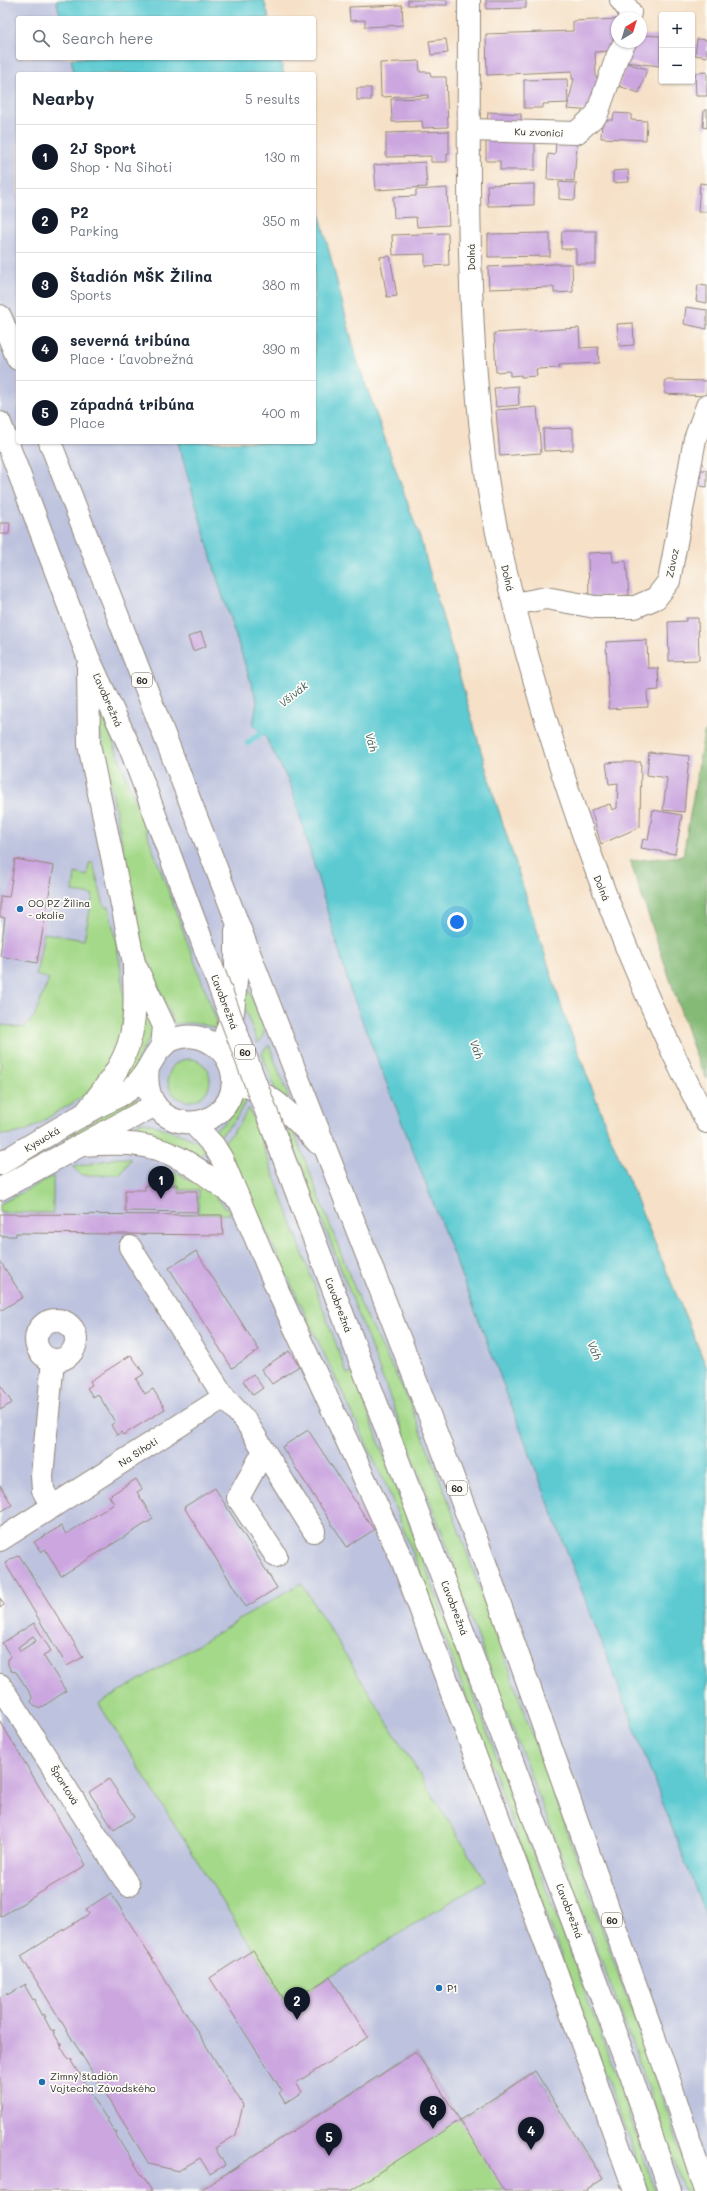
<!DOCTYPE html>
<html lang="en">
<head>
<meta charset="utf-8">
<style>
  body { margin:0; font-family:Mali,sans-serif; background:#f6f6f7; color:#1f2937 }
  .controls { position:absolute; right:12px; top:12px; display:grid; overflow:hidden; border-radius:4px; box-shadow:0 1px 3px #0004 }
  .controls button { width:36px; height:36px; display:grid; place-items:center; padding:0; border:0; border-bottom:1px solid #e0e1e3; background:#fff; color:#1f2937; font:20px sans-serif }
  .compass { position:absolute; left:611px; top:12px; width:36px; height:36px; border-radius:50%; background:#fff; box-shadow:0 1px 3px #0004; rotate:38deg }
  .you { position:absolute; left:457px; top:922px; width:14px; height:14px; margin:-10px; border:3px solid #fff; border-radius:50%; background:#1a73e8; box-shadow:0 0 0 6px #1a73e833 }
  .badge { display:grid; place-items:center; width:26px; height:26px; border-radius:50%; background:#111827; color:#fff; font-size:13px; font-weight:700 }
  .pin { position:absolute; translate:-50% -33px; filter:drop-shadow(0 1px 2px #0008) }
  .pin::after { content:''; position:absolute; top:21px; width:14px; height:12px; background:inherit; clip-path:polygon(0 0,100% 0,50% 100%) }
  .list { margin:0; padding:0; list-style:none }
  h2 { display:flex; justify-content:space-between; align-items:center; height:52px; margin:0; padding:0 16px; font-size:17px }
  h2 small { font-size:13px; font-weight:400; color:#747a83 }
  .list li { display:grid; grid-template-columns:26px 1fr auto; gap:12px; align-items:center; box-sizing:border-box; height:64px; padding:0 16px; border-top:1px solid #e0e1e3 }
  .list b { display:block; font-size:15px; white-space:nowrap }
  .list p { margin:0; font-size:13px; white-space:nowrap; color:#747a83 }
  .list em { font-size:13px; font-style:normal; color:#747a83 }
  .icon { flex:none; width:22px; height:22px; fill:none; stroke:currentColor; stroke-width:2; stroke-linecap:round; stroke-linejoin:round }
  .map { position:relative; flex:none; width:707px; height:2191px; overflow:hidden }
  .search { position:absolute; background:#fff; box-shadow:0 1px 3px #0004; left:16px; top:16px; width:300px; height:44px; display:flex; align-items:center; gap:10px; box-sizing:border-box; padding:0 14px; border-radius:4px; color:#747a83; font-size:15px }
  .panel { position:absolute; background:#fff; box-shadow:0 1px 3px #0004; left:16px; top:72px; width:300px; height:372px; border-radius:4px }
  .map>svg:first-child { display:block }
  .industrial { fill:#bdc3de }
  .green { fill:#a5d98a; stroke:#68825a }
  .forest { fill:#84b976; stroke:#587250 }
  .water { fill:#5dcad2; stroke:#447a7e }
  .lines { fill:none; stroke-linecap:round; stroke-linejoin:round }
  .stream { stroke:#5dcad2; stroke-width:6 }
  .building { fill:#cba6df; fill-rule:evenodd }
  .minor-casing { stroke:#90867a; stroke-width:24 }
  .major-casing { stroke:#90867a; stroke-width:24 }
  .minor { stroke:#fff; stroke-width:22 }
  .major { stroke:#fff; stroke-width:22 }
  .major-bridge-casing { stroke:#90867a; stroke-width:24; stroke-linecap:butt }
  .major-bridge { stroke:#fff; stroke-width:22 }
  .poi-dot { fill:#1f6fb2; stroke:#fdfcf7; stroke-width:1.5 }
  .labels { text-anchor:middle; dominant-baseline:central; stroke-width:3.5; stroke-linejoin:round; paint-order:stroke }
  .shield { fill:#fdfcf7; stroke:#6a6a68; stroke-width:1 }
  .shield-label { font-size:9px; font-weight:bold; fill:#2b2b2b }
  .street-label { font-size:10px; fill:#2b2b2b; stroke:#fdfcf7 }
  .poi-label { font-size:10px; fill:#2b2b2b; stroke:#fdfcf7; text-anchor:start }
  .water-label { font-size:11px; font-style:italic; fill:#3a5b5d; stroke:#fdfcf7 }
</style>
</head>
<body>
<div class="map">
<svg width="707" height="2191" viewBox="0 0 707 2191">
  <rect width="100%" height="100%" fill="#fdfcf7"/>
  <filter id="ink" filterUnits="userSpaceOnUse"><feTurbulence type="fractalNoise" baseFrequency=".025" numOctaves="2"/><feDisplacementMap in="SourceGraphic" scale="8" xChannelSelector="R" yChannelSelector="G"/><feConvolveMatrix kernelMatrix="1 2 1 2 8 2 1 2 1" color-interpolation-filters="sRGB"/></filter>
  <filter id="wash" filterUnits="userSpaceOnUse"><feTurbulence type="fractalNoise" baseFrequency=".012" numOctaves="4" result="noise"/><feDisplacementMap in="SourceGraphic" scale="16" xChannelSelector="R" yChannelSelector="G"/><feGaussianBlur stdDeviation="0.9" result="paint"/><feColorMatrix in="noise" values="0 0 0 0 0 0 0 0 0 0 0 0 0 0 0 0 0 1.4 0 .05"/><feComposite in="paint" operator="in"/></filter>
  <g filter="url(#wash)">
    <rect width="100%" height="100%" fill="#f6e1c8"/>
    <!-- industrial -->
    <path class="industrial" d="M0,0H56L61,18H18V58H71L74,74H18V442H178L220,588L257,701L253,725L265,736L291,786L350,989L481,1326L707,1919V2191H0Z"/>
    <!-- green -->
    <g class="green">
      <path d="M94,699H97L220,1030C203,1024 191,1021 174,1024L142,945Z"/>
      <path d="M89,863H93L104,906L109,907C121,973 142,1031 92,1088C83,1098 69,1105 57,1112C38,1124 23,1137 0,1134V1025L24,1028L34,1017L49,979L36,975L44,933L84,940L93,895L73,892L75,873L87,876Z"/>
      <path d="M245,984H247L264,1029L263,1037L258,1043L242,1002Z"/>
      <path d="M142,1005L151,1012L153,1032L140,1054L132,1075L118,1087Z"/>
      <path d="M269,1045L289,1099L276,1092L262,1053Z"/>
      <circle cx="189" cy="1080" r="21"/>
      <path d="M243,1091L246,1100L235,1120L219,1137L215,1131L216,1129C230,1120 240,1107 243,1091Z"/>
      <path d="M134,1095L139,1103L67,1141L65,1138Z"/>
      <path d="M275,1097L289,1119L361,1305L409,1401L445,1492L659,2087L694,2191H684L649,2089L605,1970L454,1574L456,1569Z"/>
      <path d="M249,1108L347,1374L353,1373L618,2081L655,2191H648L420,1571L386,1485L224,1142L239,1125Z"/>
      <path d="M141,1122C152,1123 159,1127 170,1131C188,1138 189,1135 206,1149L199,1158L120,1135Z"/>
      <path d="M118,1158L131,1159L120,1175H81L73,1167Z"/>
      <path d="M175,1171L192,1182L195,1178L208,1188L231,1214H198L199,1190H178V1184H174Z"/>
      <path d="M53,1176V1213L0,1212V1204Z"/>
      <path d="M301,1583L485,1880L287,2004L99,1704Z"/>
      <path d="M416,2052L460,2120L535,2071L603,2179L587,2189L588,2191H199Z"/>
    </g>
    <!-- forest -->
    <path class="forest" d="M707,731V1079L697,1059L630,861L683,856L704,733Z"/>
    <!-- water -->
    <g class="water">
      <path d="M56,0H264L269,18H61Z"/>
      <path d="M71,58H280L284,74H74Z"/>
      <path d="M314,192L357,360L420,538L494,796L564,1014L608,1131L707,1368V1919L481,1326L350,989L291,786L265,736L253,725L257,701L220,588L178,442H314Z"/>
    </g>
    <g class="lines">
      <!-- stream -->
      <path class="stream" d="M248,743L267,728"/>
    </g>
    <g id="blocks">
      <!-- building -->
      <g class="building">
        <rect x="408" y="0" width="39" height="5"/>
        <path d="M486,0H526V8L486,9Z"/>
        <path d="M402,5L403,25L365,27V20L350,21L349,7Z"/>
        <path d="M617,19V42L610,43V51L595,52L596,78L603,79L595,111L567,109L574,79H572V71L487,75L486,34L573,31V21Z"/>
        <path d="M641,35L660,36V66L624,62L628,42H641Z"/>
        <path d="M446,39L448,53L431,55L429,41Z"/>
        <path d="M697,39L707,40V57L695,55Z"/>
        <path d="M419,61L420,72H430L431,77H446L448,127L423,128L422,121L392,122L391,99L428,98V95L381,97L380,63Z"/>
        <path d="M626,63L647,69L639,93L619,86Z"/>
        <path d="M707,72V96H696L695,73Z"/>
        <path d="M567,79L568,103L543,104V108H524V80Z"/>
        <rect x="357" y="88" width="14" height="12"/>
        <path d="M704,110H707V128L703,127Z"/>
        <path d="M488,112L521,114V127L487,125Z"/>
        <path d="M614,113L631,114V120L647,121L646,140L601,138L602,120H613Z"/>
        <path d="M449,131V154H447V162H431V156L386,157V133Z"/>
        <path d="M486,137H535V170H500V161H486Z"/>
        <path d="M556,142L577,144L574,181L547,179L548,154L555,155Z"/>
        <path d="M425,162L427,187L376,190L374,165Z"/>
        <path d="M628,170L629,182L613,183V171Z"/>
        <path d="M559,182L576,183L575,200L559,199Z"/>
        <path d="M700,183L707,184V212H698Z"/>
        <path d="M534,184V205L488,206L487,185Z"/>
        <path d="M447,188L449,225L417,227L416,217L394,218L393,197L416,196V190Z"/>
        <path d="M562,231H596V264H576V249H561Z"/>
        <path d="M448,233L449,265L425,266V254L393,255L392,235Z"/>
        <path d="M550,233V256L488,257V234Z"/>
        <path d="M390,256L397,296L387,297L380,257Z"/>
        <path d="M553,264H572L573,292L554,293V287L489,289L488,267Z"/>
        <path d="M698,285L707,286V303L696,301Z"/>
        <path d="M686,307L707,310V329L684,324Z"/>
        <path d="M633,323L634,345L619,346L617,324Z"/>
        <path d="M579,328L580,348L598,347L599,363L559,365L560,368L536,369L537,376L521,377V375L510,376V371L496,372L494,333Z"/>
        <path d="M665,380L707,381L706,396L665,394Z"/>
        <path d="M518,386L519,405L496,407L494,388Z"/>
        <path d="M537,407L541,453L500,456L496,410Z"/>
        <path d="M573,428V450L544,451L543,429Z"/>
        <path d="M701,470H707V487L700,486Z"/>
        <path d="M0,523H10L9,534H0Z"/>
        <path d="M612,552L613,562L626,561L629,595L589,598L588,553Z"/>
        <path d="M686,618H698L699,660L669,661L668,622L686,621Z"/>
        <path d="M201,632L206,646L193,651L188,637Z"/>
        <path d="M647,640L648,668H658L659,690L647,691L648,707L609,709L606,642Z"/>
        <path d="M649,752L689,756L684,812L663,810L667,778L647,775Z"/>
        <path d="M619,762H641L640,827L601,844L591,810L610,804L612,810L617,808L618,783L609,784L606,763Z"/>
        <path d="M653,810L682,815L675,854L641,848L643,839L648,840Z"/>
        <path d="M15,859L54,866L37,963L0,956L5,918L0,917V896L9,897Z"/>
        <path d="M145,1185H178L177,1191H197V1212L125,1211V1190H145Z"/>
        <path d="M0,1214L222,1215L223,1235L16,1233V1236H0Z"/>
        <path d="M196,1251L259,1350L232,1368L169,1268Z"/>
        <path d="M0,1261L23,1297L0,1311Z"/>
        <path d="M289,1351L299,1366L272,1384L261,1369Z"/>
        <path d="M131,1355L144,1374L136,1379L145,1394L153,1389L165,1409L123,1435L121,1432L117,1435L111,1425L115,1422L98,1394L93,1397L87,1388L92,1385L90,1381Z"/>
        <path d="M253,1374L263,1388L253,1395L243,1381Z"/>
        <path d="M0,1384L12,1403L0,1410Z"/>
        <path d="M308,1430L374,1530L347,1547L282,1447Z"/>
        <path d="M136,1479L142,1489L137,1492L153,1519L61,1576L45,1549L41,1552L34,1542L61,1526L66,1534L114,1504L109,1496Z"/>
        <path d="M0,1485L12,1505L0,1512Z"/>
        <path d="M215,1488L277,1588L246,1607L184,1507Z"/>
        <path d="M19,1555L83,1657L67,1666L5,1563Z"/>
        <path d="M0,1598L4,1605L0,1608Z"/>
        <path d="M34,1623L51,1651L43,1655L66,1691L39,1709L31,1702L32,1696L16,1672L11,1671L8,1665V1659L11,1657L2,1643ZM33,1636L36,1641L20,1651L18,1647Z"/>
        <path d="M0,1721L86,1865L0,1917Z"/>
        <path d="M109,1779L134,1817L114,1830L89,1792Z"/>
        <path d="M111,1893L243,2105L236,2135L215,2148L225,2165L210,2174L200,2158L178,2171L149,2164L21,1956L89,1914L86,1909Z"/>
        <path d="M253,1950L287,2004L330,1977L368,2037L296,2083L302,2092L285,2103L279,2093L282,2091L210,1978Z"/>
        <path d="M26,1984L25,1986L33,2000L35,1999L36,2001L35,2003L42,2016L44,2014L46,2017H44L51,2030L55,2031L53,2032L61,2045L62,2043L61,2047L69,2060L71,2058L73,2060L71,2061L79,2074L82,2075L80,2076L106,2118L109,2119L107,2120L115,2133L117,2132L116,2135L152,2191H0V1997L7,1993V1995Z"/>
        <path d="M416,2052L460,2120L350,2191H199Z"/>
        <path d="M535,2071L603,2179L587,2189L588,2191H504L460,2120Z"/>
      </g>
    </g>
  </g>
  <g filter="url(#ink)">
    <use href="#blocks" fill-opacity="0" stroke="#90867a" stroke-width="1"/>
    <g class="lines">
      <!-- minor casing -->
      <g class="minor-casing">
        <g id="minor">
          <path d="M621,0L630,12L629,18"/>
          <path d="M469,130L576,133L597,114L617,57L625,42"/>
          <path d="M514,604L546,598L595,607H635L656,598L669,581L695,439L707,406"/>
          <path d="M0,1164C32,1144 64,1125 97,1107C109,1100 127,1094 136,1084C151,1070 152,1050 172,1040C201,1027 234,1051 233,1082C230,1139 139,1137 148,1068"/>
          <path d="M0,1189L155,1105"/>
          <path d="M130,1247L224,1397L245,1420L314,1531"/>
          <circle cx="56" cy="1340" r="20"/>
          <path d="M264,1451L238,1498L276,1556"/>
          <path d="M52,1507L43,1490L42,1476L53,1360"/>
          <path d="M0,1540L224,1397"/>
          <path d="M0,1685L128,1885"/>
        </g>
      </g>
      <!-- major casing -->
      <g class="major-casing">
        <g id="major">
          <path d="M469,0C469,157 465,316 486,472C495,533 511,594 527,654C571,816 630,972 707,1122"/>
          <path d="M0,316L18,359"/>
          <path d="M0,423L88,657L131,750L181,885"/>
          <path d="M50,442L439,1440L487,1568L664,2065L706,2191"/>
          <path d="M88,666L89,745L134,963L164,1026L162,1047"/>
          <path d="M220,1049L233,1013L236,980V931"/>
          <path d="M233,1082C274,1093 290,1114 318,1143"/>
          <path d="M84,1115C105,1087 129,1061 133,1024C136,1006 134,985 134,966"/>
          <path d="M193,1123L214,1146L222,1159L281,1298L402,1560L557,1974L635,2191"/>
          <path d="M80,1145C96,1144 113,1143 129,1144C173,1146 206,1174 239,1200"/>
          <path d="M307,1220L631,2075L670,2191"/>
        </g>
      </g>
      <!-- minor -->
      <use href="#minor" class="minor"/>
      <!-- major -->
      <use href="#major" class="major"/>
      <!-- major-bridge casing -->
      <g class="major-bridge-casing">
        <path id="major-bridge" d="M181,885L307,1220"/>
      </g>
      <!-- major-bridge -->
      <use href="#major-bridge" class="major-bridge"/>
    </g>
  </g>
  <!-- markers -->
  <g class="poi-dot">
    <circle cx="20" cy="909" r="4"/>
    <circle cx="439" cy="1988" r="4"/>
    <circle cx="42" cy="2082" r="4"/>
  </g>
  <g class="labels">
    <!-- shield labels -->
    <g class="shield">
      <rect x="132" y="673" width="20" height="14" rx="3"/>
      <rect x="235" y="1045" width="20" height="14" rx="3"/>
      <rect x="447" y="1481" width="20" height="14" rx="3"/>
      <rect x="602" y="1913" width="20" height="14" rx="3"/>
    </g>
    <g class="shield-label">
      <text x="142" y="680">60</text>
      <text x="245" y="1052">60</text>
      <text x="457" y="1488">60</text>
      <text x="612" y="1920">60</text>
    </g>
    <!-- street labels -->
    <g class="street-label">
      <text transform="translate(539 132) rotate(2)">Ku zvonici</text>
      <text transform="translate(471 257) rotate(-91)">Dolná</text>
      <text transform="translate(672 563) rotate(-79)">Závoz</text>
      <text transform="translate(508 578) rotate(77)">Dolná</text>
      <text transform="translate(108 700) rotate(66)">Ľavobrežná</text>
      <text transform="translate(602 888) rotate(68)">Dolná</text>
      <text transform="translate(225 1002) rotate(69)">Ľavobrežná</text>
      <text transform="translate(42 1139) rotate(-31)">Kysucká</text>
      <text transform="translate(339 1305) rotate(69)">Ľavobrežná</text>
      <text transform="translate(138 1452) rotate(-33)">Na Sihoti</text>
      <text transform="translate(455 1608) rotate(69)">Ľavobrežná</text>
      <text transform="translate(65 1785) rotate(58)">Športová</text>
      <text transform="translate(570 1911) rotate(69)">Ľavobrežná</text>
    </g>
    <!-- poi labels -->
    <g class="poi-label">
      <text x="28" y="903">OO PZ Žilina<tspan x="28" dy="12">- okolie</tspan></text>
      <text x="447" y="1988">P1</text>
      <text x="50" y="2076">Zimný štadión<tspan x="50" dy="12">Vojtecha Závodského</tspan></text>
    </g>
    <!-- water labels -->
    <g class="water-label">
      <text transform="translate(293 694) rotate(-39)">Všivák</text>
      <text transform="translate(372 742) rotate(75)">Váh</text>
      <text transform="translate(477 1049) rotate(70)">Váh</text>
      <text transform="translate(595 1350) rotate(67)">Váh</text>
    </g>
  </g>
</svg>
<div class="controls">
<button>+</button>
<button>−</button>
</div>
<svg class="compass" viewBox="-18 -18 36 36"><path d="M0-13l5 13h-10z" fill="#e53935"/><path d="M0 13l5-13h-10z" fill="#747a83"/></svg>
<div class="you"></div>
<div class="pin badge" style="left:161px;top:1199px">1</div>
<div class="pin badge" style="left:297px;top:2020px">2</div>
<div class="pin badge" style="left:433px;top:2129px">3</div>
<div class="pin badge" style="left:531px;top:2150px">4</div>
<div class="pin badge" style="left:329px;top:2156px">5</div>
<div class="search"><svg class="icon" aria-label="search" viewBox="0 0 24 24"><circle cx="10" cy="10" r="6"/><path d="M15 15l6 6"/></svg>Search here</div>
<section class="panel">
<h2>Nearby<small>5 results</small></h2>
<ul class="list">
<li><span class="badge">1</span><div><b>2J Sport</b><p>Shop · Na Sihoti</p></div><em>130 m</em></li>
<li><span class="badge">2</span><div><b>P2</b><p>Parking</p></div><em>350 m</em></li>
<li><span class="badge">3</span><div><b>Štadión MŠK Žilina</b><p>Sports</p></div><em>380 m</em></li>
<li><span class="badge">4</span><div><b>severná tribúna</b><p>Place · Ľavobrežná</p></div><em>390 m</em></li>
<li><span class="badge">5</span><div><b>západná tribúna</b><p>Place</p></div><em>400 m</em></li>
</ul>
</section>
</div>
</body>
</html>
